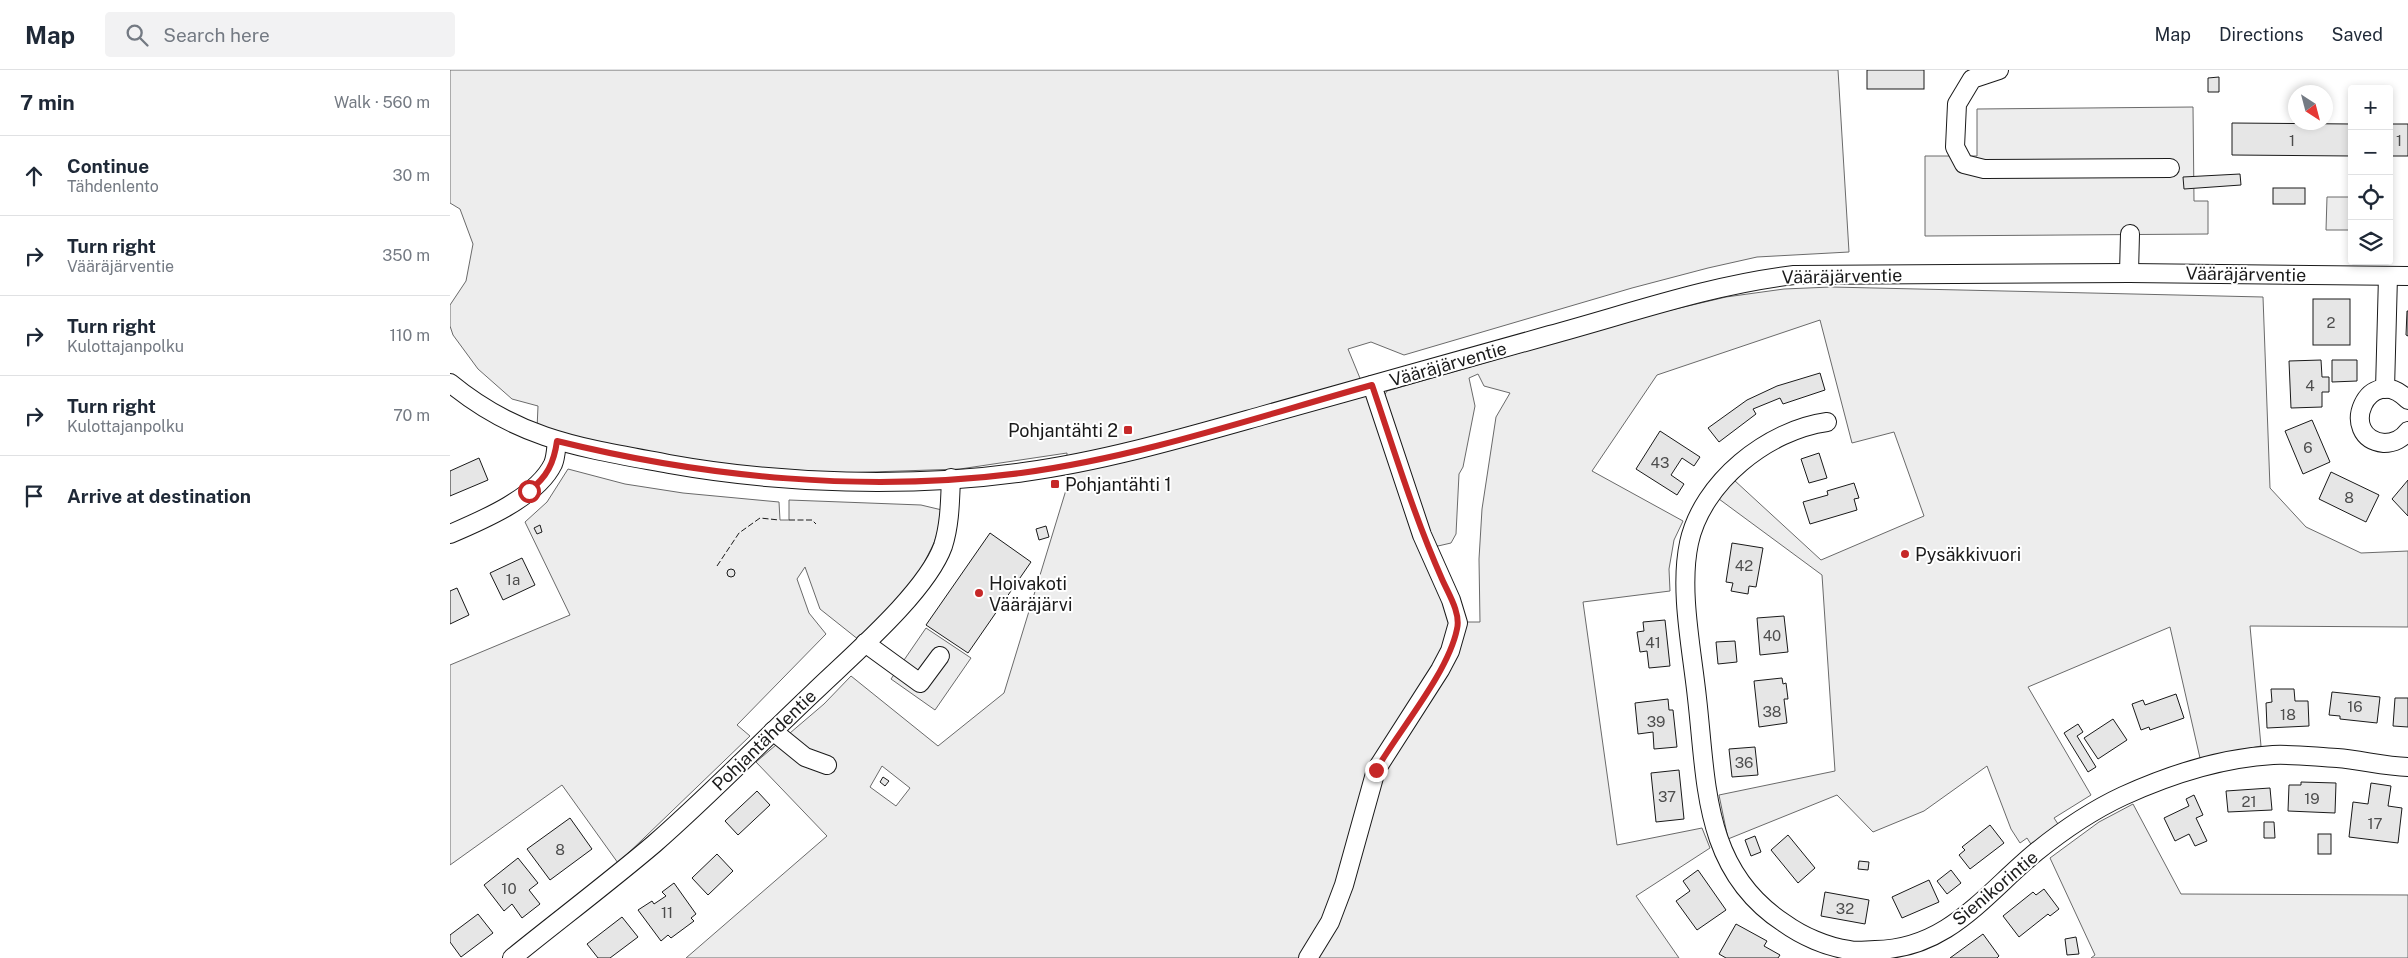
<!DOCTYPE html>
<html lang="en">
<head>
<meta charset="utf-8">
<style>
  body { margin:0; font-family:"Public Sans",sans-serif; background:#f2f2f3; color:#1f2937 }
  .controls { position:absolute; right:15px; top:15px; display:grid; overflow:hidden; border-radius:5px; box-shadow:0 2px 8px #0003 }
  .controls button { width:45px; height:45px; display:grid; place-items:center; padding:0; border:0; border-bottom:1px solid #e0e1e3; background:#fff; color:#1f2937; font:25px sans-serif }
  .compass { position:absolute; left:1838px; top:15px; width:45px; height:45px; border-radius:50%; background:#fff; box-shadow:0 2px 8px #0003; rotate:144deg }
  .stop { position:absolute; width:15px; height:15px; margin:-11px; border:4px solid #c62828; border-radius:50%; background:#fff }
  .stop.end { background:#c62828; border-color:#fff; box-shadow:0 1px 5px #0008 }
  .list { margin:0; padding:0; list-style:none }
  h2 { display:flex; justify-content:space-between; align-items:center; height:65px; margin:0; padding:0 20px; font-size:21px }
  h2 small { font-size:16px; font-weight:400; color:#747a83 }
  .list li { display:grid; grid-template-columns:32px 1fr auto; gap:15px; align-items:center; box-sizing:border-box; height:80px; padding:0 20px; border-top:1px solid #e0e1e3 }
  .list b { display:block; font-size:19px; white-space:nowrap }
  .list p { margin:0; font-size:16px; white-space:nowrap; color:#747a83 }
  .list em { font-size:16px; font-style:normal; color:#747a83 }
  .icon { flex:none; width:28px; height:28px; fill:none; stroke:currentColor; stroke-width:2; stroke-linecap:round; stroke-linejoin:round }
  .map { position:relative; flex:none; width:1958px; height:888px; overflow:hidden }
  header { display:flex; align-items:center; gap:30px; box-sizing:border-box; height:70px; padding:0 25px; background:#fff; border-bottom:1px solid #e0e1e3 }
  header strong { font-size:24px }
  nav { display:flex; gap:28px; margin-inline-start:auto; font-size:18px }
  .search { width:350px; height:45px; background:#f2f2f3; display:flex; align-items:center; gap:12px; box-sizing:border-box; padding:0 18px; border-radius:5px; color:#747a83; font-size:19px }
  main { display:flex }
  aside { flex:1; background:#fff }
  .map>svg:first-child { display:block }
  .built { fill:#ededed; stroke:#6a6a6a; fill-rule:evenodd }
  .building { fill:#e6e6e6; stroke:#1a1a1a }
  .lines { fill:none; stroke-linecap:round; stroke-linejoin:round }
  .minor-casing { stroke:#1a1a1a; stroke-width:20 }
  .minor { stroke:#fff; stroke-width:18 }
  .fence { stroke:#1a1a1a; stroke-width:1; stroke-dasharray:6 2.5; stroke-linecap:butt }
  .route { stroke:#c62828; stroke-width:6 }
  .poi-dot { fill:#c62828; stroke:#fff; stroke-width:2 }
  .labels { text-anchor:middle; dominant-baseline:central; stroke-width:4; stroke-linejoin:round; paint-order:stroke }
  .number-label { font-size:15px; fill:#4d4d4d }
  .street-label { font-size:18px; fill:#1a1a1a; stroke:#fff }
  .poi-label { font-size:18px; fill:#1a1a1a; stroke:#fff; text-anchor:start }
</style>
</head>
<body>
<header>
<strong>Map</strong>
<div class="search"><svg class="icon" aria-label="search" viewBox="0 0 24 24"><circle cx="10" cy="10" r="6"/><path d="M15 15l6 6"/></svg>Search here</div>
<nav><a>Map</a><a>Directions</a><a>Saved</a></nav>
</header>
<main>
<aside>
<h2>7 min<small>Walk · 560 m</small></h2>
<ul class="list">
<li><svg class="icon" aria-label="ahead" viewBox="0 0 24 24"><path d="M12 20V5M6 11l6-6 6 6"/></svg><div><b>Continue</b><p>Tähdenlento</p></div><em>30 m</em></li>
<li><svg class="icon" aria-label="right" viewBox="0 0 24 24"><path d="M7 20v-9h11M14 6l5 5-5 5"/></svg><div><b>Turn right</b><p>Vääräjärventie</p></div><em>350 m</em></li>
<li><svg class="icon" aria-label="right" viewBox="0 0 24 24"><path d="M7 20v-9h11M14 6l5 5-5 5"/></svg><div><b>Turn right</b><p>Kulottajanpolku</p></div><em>110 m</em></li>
<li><svg class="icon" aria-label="right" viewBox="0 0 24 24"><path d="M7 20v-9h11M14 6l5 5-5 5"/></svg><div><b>Turn right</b><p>Kulottajanpolku</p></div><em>70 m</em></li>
<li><svg class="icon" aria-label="arrive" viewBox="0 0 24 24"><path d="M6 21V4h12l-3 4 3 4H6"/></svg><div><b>Arrive at destination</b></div></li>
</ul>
</aside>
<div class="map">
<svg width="1958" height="888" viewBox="0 0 1958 888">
  <rect width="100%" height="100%" fill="#fff"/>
  <!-- built -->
  <g class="built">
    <path d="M0,0H1388L1399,182L1307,187L1258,198L1182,218L954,285L921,272L898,279L921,335L966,472L1011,552H1030L1029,489L1032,439L1046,347L1060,323L1034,316L1028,304L1019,308L1025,336L1013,397L1009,404L1006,464L1001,473L988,476L983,474L934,326L937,321L1204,244L1276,227L1334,219L1381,217L1813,227L1820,418L1856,457L1911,483L1958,481V557L1800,556L1811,676L1750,688L1720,557L1578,617L1641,725L1604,748L1614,763L1586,782L1577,768L1570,773L1561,759L1537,696L1474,741L1423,762L1387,725L1278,769L1269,725L1385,701L1372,505L1269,429L1284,410L1371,490L1474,446L1444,362L1402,373L1370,250L1207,305L1142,401L1233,451L1224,470L1219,499L1220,521L1133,532L1167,775L1252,758L1260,778L1186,826L1229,888H236L377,766L306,692L374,634L401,606L488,676L554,623L616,420L617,383L510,399L391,403L295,397L187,381L87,359L88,336L62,329L28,299L3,265L0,256V235L16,211L23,174L10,139L0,133ZM432,696L460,718L446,736L420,717Z"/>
    <path d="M1743,37L1744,131H1758V164L1475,166V86H1527V39Z"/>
    <path d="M1877,127H1902V160H1876Z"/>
    <path d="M118,399L175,414L233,423L329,432L330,450H339V430L471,435L492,440V448L484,473L471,499L448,528L409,570L370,539L355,497L347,509L359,543L376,564L287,655L300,666L168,793L112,715L0,795V595L120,545L75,452L97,432Z"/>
    <path d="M476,558L521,588L485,640L441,609Z"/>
    <path d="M1683,734L1731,824L1958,825V888H1641L1645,885L1600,788L1649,752Z"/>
  </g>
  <!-- building -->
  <g class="building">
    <rect x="1417" y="0" width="57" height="19"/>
    <path d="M1769,7V22H1758V8Z"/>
    <path d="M1782,53L1902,54V86L1782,85Z"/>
    <rect x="1939" y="54" width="19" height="32"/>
    <path d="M1790,104L1791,115L1734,119L1733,107Z"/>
    <rect x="1823" y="118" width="32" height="16"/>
    <rect x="1863" y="229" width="37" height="46"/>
    <path d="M1957,241H1958V266L1956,265Z"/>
    <path d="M1871,290L1872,307H1879V322H1872V337L1841,338L1839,291Z"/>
    <path d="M1882,290H1907V311L1882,312Z"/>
    <path d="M1370,303L1375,320L1333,334L1330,328L1303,339L1306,344L1269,372L1258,358L1297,330L1327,316Z"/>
    <path d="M1862,350L1880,392L1853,404L1835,361Z"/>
    <path d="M1210,361L1250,387L1244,396L1232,388L1221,405L1234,414L1227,425L1186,399Z"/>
    <path d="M1369,383L1377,408L1359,413L1351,389Z"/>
    <path d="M29,388L38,410L0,426V401Z"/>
    <path d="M1881,402L1929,425L1916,452L1869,429Z"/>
    <path d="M1958,410V446L1942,429Z"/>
    <path d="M1404,413L1409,428L1404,429L1407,440L1360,454L1353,432L1378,425L1377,421Z"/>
    <path d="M90,455L92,462L87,464L84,458Z"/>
    <path d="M596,456L599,467L589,470L586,459Z"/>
    <path d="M540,463L581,492L518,583L476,555Z"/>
    <path d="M1282,473L1313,478L1306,517L1299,516L1298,524L1281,521L1283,513L1276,512Z"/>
    <path d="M72,488L85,515L53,530L40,503Z"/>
    <circle cx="281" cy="503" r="4"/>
    <path d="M7,518L19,545L0,554V521Z"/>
    <path d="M1334,546L1338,582L1310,585L1307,548Z"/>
    <path d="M1215,550L1220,596L1199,598L1197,581L1190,582L1187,562L1194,561L1193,552Z"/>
    <path d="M1285,571L1287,592L1268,594L1266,572Z"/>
    <path d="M1332,608L1333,614L1336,613L1338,629H1334L1337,653L1309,657L1304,611Z"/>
    <path d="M1821,619H1844L1845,631H1858L1859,656L1817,658L1816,633L1822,632Z"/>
    <path d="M1882,622L1930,627L1927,653L1890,649V646L1879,645Z"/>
    <path d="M1726,624L1734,648L1700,660L1699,657L1691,660L1682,634L1693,630L1695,635Z"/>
    <path d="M1945,628H1958V657L1943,656Z"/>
    <path d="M1218,629L1219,640H1223L1227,677L1204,679L1203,662L1188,664L1185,633Z"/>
    <path d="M1663,649L1677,670L1648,689L1634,668Z"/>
    <path d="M1628,654L1633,662L1627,666L1646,697L1638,702L1614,663Z"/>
    <path d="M1305,677L1308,705L1282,707L1279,679Z"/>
    <path d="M1229,700L1234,749L1206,752L1201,703Z"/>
    <path d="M433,707L439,711L435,716L430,712Z"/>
    <path d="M1851,712L1886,713L1885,743L1838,741L1839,715H1851Z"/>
    <path d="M1921,713L1941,716L1938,736L1952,738L1948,773L1899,767L1903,732L1918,734Z"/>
    <path d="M1820,718L1822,740L1778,742L1776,721Z"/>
    <path d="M307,721L320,735L288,765L275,751Z"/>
    <path d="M1744,725L1753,745L1746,748L1757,771L1745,776L1739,764L1725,771L1714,748L1739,736L1736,729Z"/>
    <path d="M120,748L142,779L100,810L77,779Z"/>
    <path d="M1814,752H1824L1825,768H1814Z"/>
    <path d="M1540,755L1554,773L1520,799L1509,785L1515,780L1512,777Z"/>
    <rect x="1868" y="764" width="13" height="20"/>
    <path d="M1338,765L1365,798L1348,813L1321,780Z"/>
    <path d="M1305,766L1311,782L1301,786L1295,770Z"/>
    <path d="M267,784L283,801L258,825L242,808Z"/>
    <path d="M68,788L88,813L79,820L90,834L72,848L62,834L54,841L34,815Z"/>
    <path d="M1409,791L1419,792L1418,800L1408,799Z"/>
    <path d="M1248,800L1276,840L1247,860L1226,831L1240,821L1233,811Z"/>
    <path d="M1501,800L1511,813L1497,824L1487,811Z"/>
    <path d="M1479,810L1489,832L1452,848L1442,827Z"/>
    <path d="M224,813L246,844L241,848L244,851L221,868L218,865L211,871L188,840L202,831L204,834L216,826L212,822Z"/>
    <path d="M1594,819L1609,839L1600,846L1598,844L1569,867L1553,846L1583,822L1586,825Z"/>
    <path d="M1375,822L1419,830L1415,854L1371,846Z"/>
    <path d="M28,844L43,863L11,887L0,872V865Z"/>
    <path d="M172,847L188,867L160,888H148L137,874Z"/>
    <path d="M1286,854L1317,871L1314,876L1330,885L1328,888H1276L1269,884Z"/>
    <path d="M1533,864L1549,886L1547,888H1500Z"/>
    <path d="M1626,867L1629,884L1617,885L1615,869Z"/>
  </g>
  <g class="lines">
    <!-- minor casing -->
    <g class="minor-casing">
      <g id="minor">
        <path d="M1549,0L1522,9L1507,34L1505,77L1514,94L1534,99L1720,98"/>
        <path d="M1679,203L1680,164"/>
        <path d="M0,313C69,370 133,378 219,394C330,414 462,418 574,402C654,391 733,368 811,346C907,319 1004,292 1100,265C1181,243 1260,215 1344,205L1679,203L1958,206"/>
        <path d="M1935,319L1938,206"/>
        <path d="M1958,330C1918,290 1886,368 1934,373C1944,373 1953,368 1958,361"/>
        <path d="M1377,352C1318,360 1252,412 1239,473C1229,520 1242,580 1247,628C1257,714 1253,800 1334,853C1352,866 1377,877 1399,880C1407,882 1417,880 1425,880C1498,879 1535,824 1586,782C1612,761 1643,740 1673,726C1719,705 1772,688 1823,685C1844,684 1866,687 1887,688C1911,690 1934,696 1958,697"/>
        <path d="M0,464C33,450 87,427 103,394C106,387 106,378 107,371"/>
        <path d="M415,573L470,613L490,586"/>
        <path d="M323,661L355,687L377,695"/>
        <path d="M62,888C109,850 158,813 204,774C259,726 310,673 363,623C400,587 476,523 493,476C500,454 500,431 501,408"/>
        <path d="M858,888L880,852L894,815L926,700L990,600L1000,581L1008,553L1001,530L972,465L922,315"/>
      </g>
    </g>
    <!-- minor -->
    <use href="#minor" class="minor"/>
    <!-- fence -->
    <g class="fence">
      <path d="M339,450H362L366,454"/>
      <path d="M267,496L289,463L310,448L329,450"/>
    </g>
  </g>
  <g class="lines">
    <!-- route -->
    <path class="route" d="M79,421C97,407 104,393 107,371C257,408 417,423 571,403C690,387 807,347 922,315C944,380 964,446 992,509C998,523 1011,543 1007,559C998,603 950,659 926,700"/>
  </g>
  <!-- markers -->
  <g class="poi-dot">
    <rect x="673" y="355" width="10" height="10" rx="2.5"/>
    <rect x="600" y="409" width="10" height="10" rx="2.5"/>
    <circle cx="1455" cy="484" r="5"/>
    <circle cx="529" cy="523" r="5"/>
  </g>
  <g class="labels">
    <!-- number labels -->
    <g class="number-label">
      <text x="1842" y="70">1</text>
      <text x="1949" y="70">1</text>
      <text x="1881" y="252">2</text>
      <text x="1860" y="315">4</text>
      <text x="1858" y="377">6</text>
      <text x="1210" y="392">43</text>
      <text x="1899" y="427">8</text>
      <text x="1294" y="495">42</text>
      <text x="63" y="509">1a</text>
      <text x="1322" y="565">40</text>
      <text x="1203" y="572">41</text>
      <text x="1905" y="636">16</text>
      <text x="1322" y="641">38</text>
      <text x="1838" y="644">18</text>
      <text x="1206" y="651">39</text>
      <text x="1294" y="692">36</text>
      <text x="1217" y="726">37</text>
      <text x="1862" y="728">19</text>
      <text x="1799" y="731">21</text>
      <text x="1925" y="753">17</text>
      <text x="110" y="779">8</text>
      <text x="59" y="818">10</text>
      <text x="1395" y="838">32</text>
      <text x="217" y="842">11</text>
    </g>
    <!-- street labels -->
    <g class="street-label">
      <text transform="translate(1796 204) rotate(1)">Vääräjärventie</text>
      <text transform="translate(1392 206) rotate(-1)">Vääräjärventie</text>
      <text transform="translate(998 294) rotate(-16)">Vääräjärventie</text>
      <text transform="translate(314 670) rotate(-44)">Pohjantähdentie</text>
      <text transform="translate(1545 818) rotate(-40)">Sienikorintie</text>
    </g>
    <!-- poi labels -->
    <g class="poi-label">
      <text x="668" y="360" text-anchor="end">Pohjantähti 2</text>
      <text x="615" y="414">Pohjantähti 1</text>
      <text x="1465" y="484">Pysäkkivuori</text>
      <text x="539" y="513">Hoivakoti<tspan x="539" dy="21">Vääräjärvi</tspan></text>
    </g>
  </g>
</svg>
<div class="controls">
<button>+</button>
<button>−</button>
<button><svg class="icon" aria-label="locate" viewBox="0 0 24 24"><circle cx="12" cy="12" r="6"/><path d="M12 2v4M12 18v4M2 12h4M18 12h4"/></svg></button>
<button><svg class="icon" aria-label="layers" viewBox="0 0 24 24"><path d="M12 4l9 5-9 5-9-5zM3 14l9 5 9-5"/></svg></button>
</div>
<svg class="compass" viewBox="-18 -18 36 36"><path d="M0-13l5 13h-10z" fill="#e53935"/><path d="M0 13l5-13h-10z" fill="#747a83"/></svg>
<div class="stop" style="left:79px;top:421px"></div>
<div class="stop end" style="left:926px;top:700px"></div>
</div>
</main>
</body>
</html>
